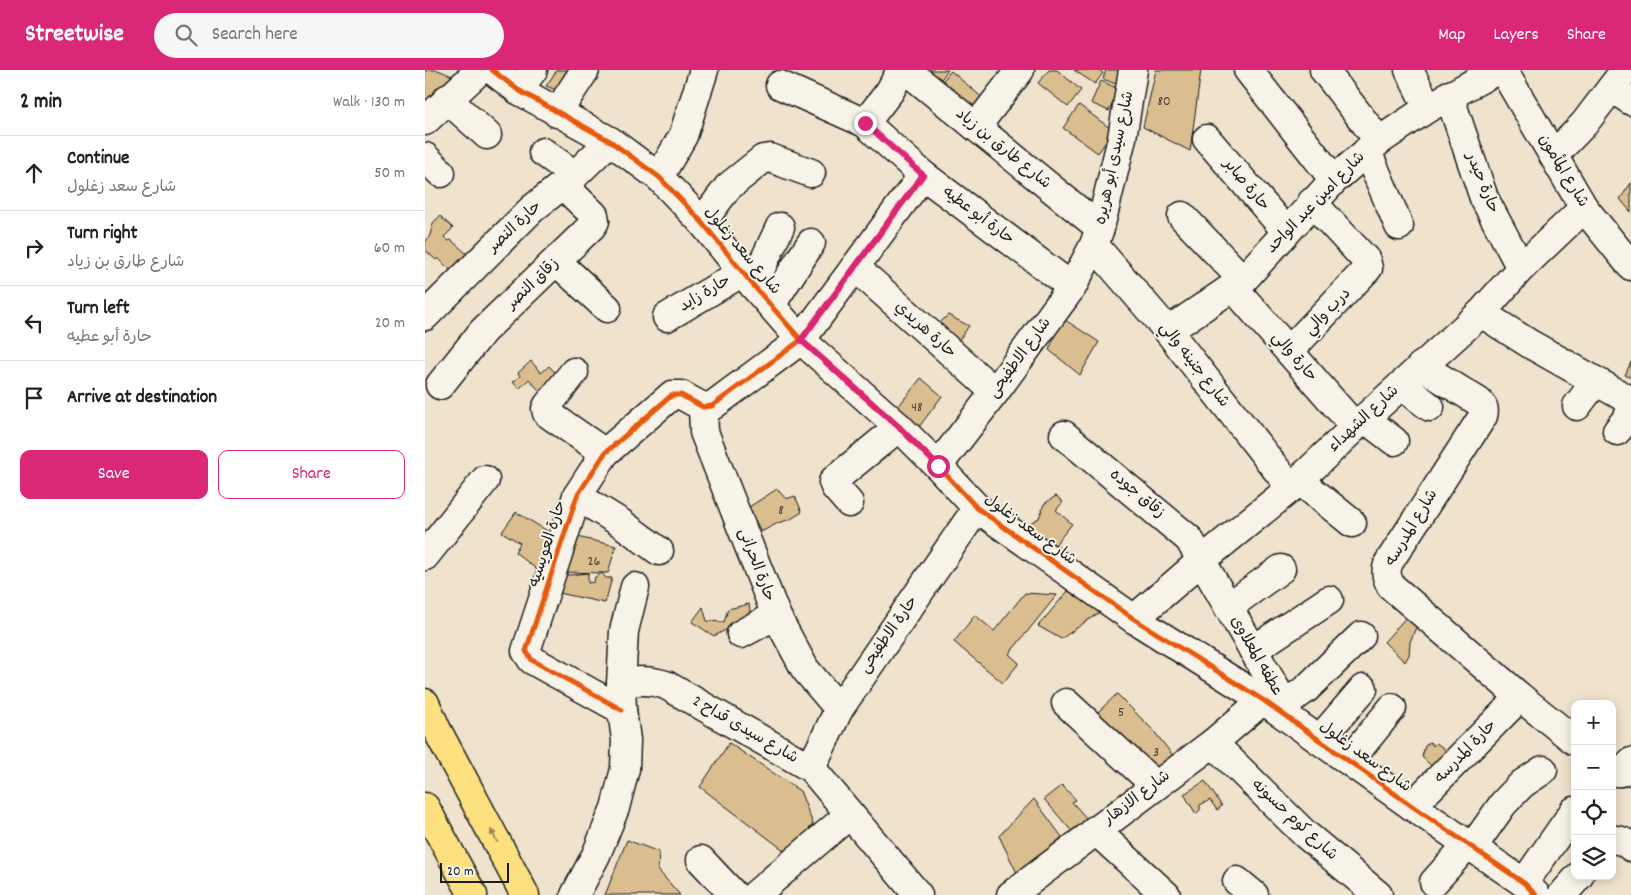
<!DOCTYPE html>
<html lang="en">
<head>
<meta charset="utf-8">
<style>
  body { margin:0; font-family:Dekko,"Playpen Sans Arabic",sans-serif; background:#f6f6f6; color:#222 }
  .controls { position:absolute; right:15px; bottom:15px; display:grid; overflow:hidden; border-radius:10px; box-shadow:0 2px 12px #0003 }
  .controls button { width:45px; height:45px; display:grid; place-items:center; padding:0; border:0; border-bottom:1px solid #e0e0e0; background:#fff; color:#222; font:25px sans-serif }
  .scale { position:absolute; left:15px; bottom:12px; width:69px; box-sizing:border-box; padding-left:5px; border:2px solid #1c1c1c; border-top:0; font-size:14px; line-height:18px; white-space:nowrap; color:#1c1c1c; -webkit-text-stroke:4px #f7f3e8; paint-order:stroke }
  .stop { position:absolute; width:15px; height:15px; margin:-11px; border:4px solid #db2777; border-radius:50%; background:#fff }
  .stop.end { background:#db2777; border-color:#fff; box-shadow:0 1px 5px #0008 }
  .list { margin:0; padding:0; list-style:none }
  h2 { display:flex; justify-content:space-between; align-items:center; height:65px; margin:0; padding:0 20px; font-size:21px }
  h2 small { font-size:16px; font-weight:400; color:#767676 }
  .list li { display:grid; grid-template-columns:32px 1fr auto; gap:15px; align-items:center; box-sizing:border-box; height:75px; padding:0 20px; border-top:1px solid #e0e0e0 }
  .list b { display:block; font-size:19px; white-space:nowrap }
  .list p { margin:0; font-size:16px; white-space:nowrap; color:#767676 }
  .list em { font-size:16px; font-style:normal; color:#767676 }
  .actions { display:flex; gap:10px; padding:15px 20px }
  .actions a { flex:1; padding:11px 0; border:1px solid #db2777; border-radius:10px; text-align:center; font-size:18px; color:#db2777 }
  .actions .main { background:#db2777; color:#fff }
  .icon { flex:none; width:28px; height:28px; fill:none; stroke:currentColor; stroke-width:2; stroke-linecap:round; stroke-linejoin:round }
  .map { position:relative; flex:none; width:1206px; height:825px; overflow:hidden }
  header { display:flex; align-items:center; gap:30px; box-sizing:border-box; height:70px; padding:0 25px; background:#db2777; color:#fff }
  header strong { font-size:24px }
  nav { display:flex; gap:28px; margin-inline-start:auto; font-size:18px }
  .search { width:350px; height:45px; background:#f6f6f6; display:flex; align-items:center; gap:12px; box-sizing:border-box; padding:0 18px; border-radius:28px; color:#767676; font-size:19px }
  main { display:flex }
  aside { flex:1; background:#fff }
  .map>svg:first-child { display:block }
  .building { fill:#dbbe90; stroke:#1c1c1c }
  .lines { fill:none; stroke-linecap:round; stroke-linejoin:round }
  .street-casing { stroke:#1c1c1c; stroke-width:31 }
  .primary-casing { stroke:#1c1c1c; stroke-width:31 }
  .street { stroke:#f7f3e8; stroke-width:28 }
  .primary { stroke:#fde080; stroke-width:28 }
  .cycleway-casing { stroke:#f7f3e8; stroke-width:8 }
  .cycleway { stroke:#e8590c; stroke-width:5 }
  .oneway { fill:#988853 }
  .route { stroke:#db2777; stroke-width:6 }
  .labels { text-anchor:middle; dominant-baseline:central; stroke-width:4; stroke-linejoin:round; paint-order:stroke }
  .number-label { font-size:14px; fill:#4c4439 }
  .street-label { font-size:16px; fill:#1c1c1c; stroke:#f7f3e8 }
</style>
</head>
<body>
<header>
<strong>Streetwise</strong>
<div class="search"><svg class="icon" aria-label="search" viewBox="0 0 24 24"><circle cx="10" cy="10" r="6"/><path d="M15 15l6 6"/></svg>Search here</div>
<nav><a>Map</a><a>Layers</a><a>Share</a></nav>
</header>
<main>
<aside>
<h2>2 min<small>Walk · 130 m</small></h2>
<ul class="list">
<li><svg class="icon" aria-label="ahead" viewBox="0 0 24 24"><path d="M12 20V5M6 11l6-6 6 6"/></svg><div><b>Continue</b><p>شارع سعد زغلول</p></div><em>50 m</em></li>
<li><svg class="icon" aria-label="right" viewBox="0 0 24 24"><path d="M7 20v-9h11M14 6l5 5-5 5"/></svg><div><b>Turn right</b><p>شارع طارق بن زياد</p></div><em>60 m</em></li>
<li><svg class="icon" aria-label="left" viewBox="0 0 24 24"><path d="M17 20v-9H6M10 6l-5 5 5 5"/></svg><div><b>Turn left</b><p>حارة أبو عطيه</p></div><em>20 m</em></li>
<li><svg class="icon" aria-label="arrive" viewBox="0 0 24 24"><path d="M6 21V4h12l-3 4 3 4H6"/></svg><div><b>Arrive at destination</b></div></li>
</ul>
<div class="actions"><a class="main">Save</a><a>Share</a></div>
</aside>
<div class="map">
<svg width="1206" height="825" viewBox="0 0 1206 825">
  <rect width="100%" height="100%" fill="#efe3ce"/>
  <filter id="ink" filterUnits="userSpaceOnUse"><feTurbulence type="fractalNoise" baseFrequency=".02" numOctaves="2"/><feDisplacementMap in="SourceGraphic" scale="10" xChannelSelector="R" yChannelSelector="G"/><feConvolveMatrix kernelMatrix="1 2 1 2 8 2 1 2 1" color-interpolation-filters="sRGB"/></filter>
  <g filter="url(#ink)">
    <!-- building -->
    <g class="building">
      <path d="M0,0H13L27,6L19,20L0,38Z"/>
      <path d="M132,0H152L142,24L121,16Z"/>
      <path d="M489,0H523L511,16Z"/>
      <path d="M624,0H632L656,20L643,37L613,13Z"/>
      <path d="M649,0H674L678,3L670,14Z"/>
      <path d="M681,0H698L693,15L678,9Z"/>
      <path d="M731,0H776L765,81L718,57Z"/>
      <path d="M526,1L566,35L556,48L515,14Z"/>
      <path d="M676,11L694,19L684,41L666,33Z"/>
      <path d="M654,35L686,59L681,67L683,69L673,83L638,58Z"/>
      <path d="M1206,113V142L1195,129Z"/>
      <path d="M15,146L28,158L19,167L23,171L26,170L49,190L32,207L13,188L11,190L0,180V173L5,165L8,153Z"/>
      <path d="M523,245L544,256L525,282L504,263Z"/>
      <path d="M637,248L674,272L655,305L624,280Z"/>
      <path d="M106,291L116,303L124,296L139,312L121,328L104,309L94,319L88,312L95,306L93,303Z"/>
      <path d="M1206,292V308L1200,305Z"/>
      <path d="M496,308L517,326L494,357L472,338Z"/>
      <path d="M352,419L361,429L370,426L377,442L366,449L353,453L336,462L324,437Z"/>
      <path d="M631,426L638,432L631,440L647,454L624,482L598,461L605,453L614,448L619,434Z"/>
      <path d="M91,442L124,462L127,457L138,464L120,506L90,482L95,473L77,462Z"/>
      <path d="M148,466L191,476L183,503L136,502Z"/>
      <path d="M163,503V513L169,512L170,507L177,503L181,508H187L180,533L125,521L135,506Z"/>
      <path d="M643,521L676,541L636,569L613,556Z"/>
      <path d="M600,523L632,525L584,584L594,593L578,613L529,572L550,545L569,561Z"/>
      <path d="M324,534L326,547L289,566L267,552L278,537L282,551L299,552L303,539Z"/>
      <path d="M984,544L994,550L985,572L984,585L980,592L959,572Z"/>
      <path d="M692,624L728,660L749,687L730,705L673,642Z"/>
      <path d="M1005,672L1008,676L1011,673L1017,677L1029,690L1015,704L997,687L1000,676Z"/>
      <path d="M304,673L375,721L388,754L364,784L275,717Z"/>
      <path d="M780,711L797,736L792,740L785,730L775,735V740L771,744L759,724Z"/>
      <path d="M637,715L651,730L647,732L663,750L649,764L619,729Z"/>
      <path d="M609,729L637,767L593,805L574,766Z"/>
      <path d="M202,770L234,782L233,800L255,825H180Z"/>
    </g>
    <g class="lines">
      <!-- street casing -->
      <g class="street-casing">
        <g id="street">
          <path d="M67,0L93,20L185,71L234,107L277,152L328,215L376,270L474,357L513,396L552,438L709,549L838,630L987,736L1099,813L1111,825"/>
          <path d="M481,0L675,158"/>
          <path d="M823,0L909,110"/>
          <path d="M899,0L954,71"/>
          <path d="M984,0L1003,38"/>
          <path d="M1078,0L1159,138L1206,196"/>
          <path d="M355,15L440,53L498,105L647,217"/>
          <path d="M1187,18L1206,31"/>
          <path d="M93,20L108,0"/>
          <path d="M1024,25L1059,128L1096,198"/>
          <path d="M22,29L62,65"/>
          <path d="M132,43L160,0"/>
          <path d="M0,51L55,0"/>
          <path d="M440,53L465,21L476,0"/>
          <path d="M551,57L595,0"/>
          <path d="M782,69L861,161"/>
          <path d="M942,81L974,156"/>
          <path d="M118,82L150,105"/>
          <path d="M1129,85L1159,54L1200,0"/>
          <path d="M0,87L16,103"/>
          <path d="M234,107L258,66L279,0"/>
          <path d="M757,146L818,210"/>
          <path d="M277,152L303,117L338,89L345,88L386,103"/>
          <path d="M669,175L743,261L866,418"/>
          <path d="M131,191L182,238"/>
          <path d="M430,197L570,322"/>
          <path d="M328,215L355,157"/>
          <path d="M808,217L930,357"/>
          <path d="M346,235L386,173"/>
          <path d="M1056,243L1105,274L1206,331"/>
          <path d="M0,246L107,139L150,105L185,71"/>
          <path d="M242,247L318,202"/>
          <path d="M743,261L818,210L909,110L954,71L1003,38L1072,0"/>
          <path d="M864,281L943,198L941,190L887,132"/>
          <path d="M996,296L1054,332C1059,336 1060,339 1058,346L964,492C960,501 961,507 966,516L1095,627L1150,671"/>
          <path d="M149,302L123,335L121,339L122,343L180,383"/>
          <path d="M15,315L58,261L167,156L170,151L169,145L138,115"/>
          <path d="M976,315L1005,337"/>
          <path d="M1152,336L1170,312"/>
          <path d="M278,337L279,362L351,545L380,599L414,639"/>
          <path d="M939,348L969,371"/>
          <path d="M1192,361L1206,343"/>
          <path d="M639,365L764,469L860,635"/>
          <path d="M513,396L570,322L647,217L669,175L675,158L697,68L708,0"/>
          <path d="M874,410L927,453"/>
          <path d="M152,426L196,453L234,481"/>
          <path d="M424,433L410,417L408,412L409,410L474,357"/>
          <path d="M0,486L60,410"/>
          <path d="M803,537L856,499"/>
          <path d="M709,549L776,491L866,418L930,357L1056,243L1096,198L1159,138"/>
          <path d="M316,564L351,545"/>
          <path d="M828,580L904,530"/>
          <path d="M196,614C213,610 225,610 241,615L386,698L493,825"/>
          <path d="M641,633L730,715"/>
          <path d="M197,640L107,590L101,581L152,426L180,383L247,325H256L278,337L287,336L376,270L498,105"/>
          <path d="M852,640L881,619L936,566"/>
          <path d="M894,670L938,619"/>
          <path d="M788,673L880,764L953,825"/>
          <path d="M924,691L967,638"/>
          <path d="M386,698L414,639L552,438"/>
          <path d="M1187,701C1197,705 1201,699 1206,692"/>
          <path d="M987,736L1095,627"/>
          <path d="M670,760L741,825"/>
          <path d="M1187,770C1195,769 1200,772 1206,777"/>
          <path d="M1047,778L1078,734L1097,714L1118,700"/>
          <path d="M276,790L309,825"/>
          <path d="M812,811L829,825"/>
          <path d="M1009,812L1042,775"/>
          <path d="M1099,813L1149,741"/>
          <path d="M150,825L171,785L190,738L200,699L201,670L197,640L196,614L199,561L210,517"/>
          <path d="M330,825L424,745"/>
          <path d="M586,825L788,673L838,630"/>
          <path d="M1137,825L1154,806"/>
        </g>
      </g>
      <!-- primary casing -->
      <g class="primary-casing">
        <g id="primary">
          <path d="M0,633L12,660L100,825"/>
          <path d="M0,737L48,825"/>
        </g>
      </g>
      <!-- street -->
      <use href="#street" class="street"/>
      <!-- primary -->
      <use href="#primary" class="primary"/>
      <!-- cycleway casing -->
      <g class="cycleway-casing">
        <g id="cycleway">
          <path d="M67,0L93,20L185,71L234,107L277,152L328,215L376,270L474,357L513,396L552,438L709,549L838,630L987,736L1099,813L1111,825"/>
          <path d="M197,640L107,590L101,581L152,426L180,383L247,325H256L278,337L287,336L376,270L498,105"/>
        </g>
      </g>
      <!-- cycleway -->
      <use href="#cycleway" class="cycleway"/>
    </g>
    <!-- one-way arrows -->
    <defs><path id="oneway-solid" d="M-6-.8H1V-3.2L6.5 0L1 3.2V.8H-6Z" transform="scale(1.25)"/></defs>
    <use class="oneway" href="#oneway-solid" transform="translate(69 766) rotate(-118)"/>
  </g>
  <g class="lines" filter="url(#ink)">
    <!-- route -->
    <path class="route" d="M440,53L498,105L376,270L474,357L513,396"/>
  </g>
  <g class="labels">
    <!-- number labels -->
    <g class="number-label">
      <text x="739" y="32">80</text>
      <text x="492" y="338">48</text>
      <text x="356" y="441">8</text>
      <text x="169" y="492">26</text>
      <text x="696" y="643">5</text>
      <text x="731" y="683">3</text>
    </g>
    <!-- street labels -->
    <g class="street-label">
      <text transform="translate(578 79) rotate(39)">شارع طارق بن زياد</text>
      <text transform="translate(690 88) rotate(-78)">شارع سيدى أبو هريره</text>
      <text transform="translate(1138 101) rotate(59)">شارع المأمون</text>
      <text transform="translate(1057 113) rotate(68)">حارة حيدر</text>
      <text transform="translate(821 115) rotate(50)">حارة صابر</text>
      <text transform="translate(891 133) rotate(-46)">شارع امين عبد الواحد</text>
      <text transform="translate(553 146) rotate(37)">حارة أبو عطيه</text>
      <text transform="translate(90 157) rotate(-43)">حارة النصر</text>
      <text transform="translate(317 181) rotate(50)">شارع سعد زغلول</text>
      <text transform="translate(108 214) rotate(-44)">زقاق النصر</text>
      <text transform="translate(280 224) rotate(-31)">حارة زايد</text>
      <text transform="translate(903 242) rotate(-46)">درب والي</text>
      <text transform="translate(500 260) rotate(42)">حارة هريدي</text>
      <text transform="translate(869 287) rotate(49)">حارة والي</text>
      <text transform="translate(595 288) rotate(-54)">شارع الاطفيحى</text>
      <text transform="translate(769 295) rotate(52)">شارع جنينه والي</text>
      <text transform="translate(939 349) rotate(-43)">شارع الشهداء</text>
      <text transform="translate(712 424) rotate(40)">زقاق جوده</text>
      <text transform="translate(987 458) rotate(-59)">شارع المدرسه</text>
      <text transform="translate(605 460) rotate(36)">شارع سعد زغلول</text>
      <text transform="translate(123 474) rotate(-72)">حارة العويسيه</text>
      <text transform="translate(331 495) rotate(69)">حارة الحرانى</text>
      <text transform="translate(464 565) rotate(-55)">حارة الاطفيحى</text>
      <text transform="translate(831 586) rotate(60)">عطفه المعلاوى</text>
      <text transform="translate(320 660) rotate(30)">شارع سيدى قداح 2</text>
      <text transform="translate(1041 682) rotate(-46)">حارة المدرسه</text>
      <text transform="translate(940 687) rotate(36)">شارع سعد زغلول</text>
      <text transform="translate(712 728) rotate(-37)">شارع الازهار</text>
      <text transform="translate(869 750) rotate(43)">شارع كوم حسونه</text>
    </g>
  </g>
</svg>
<div class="controls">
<button>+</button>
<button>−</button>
<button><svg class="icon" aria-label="locate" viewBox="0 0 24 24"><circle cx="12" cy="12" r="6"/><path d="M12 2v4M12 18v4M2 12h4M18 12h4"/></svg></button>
<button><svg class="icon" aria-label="layers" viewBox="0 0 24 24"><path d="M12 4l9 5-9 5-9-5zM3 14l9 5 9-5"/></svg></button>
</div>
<div class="scale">20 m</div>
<div class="stop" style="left:513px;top:396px"></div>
<div class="stop end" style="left:440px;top:53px"></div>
</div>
</main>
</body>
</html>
